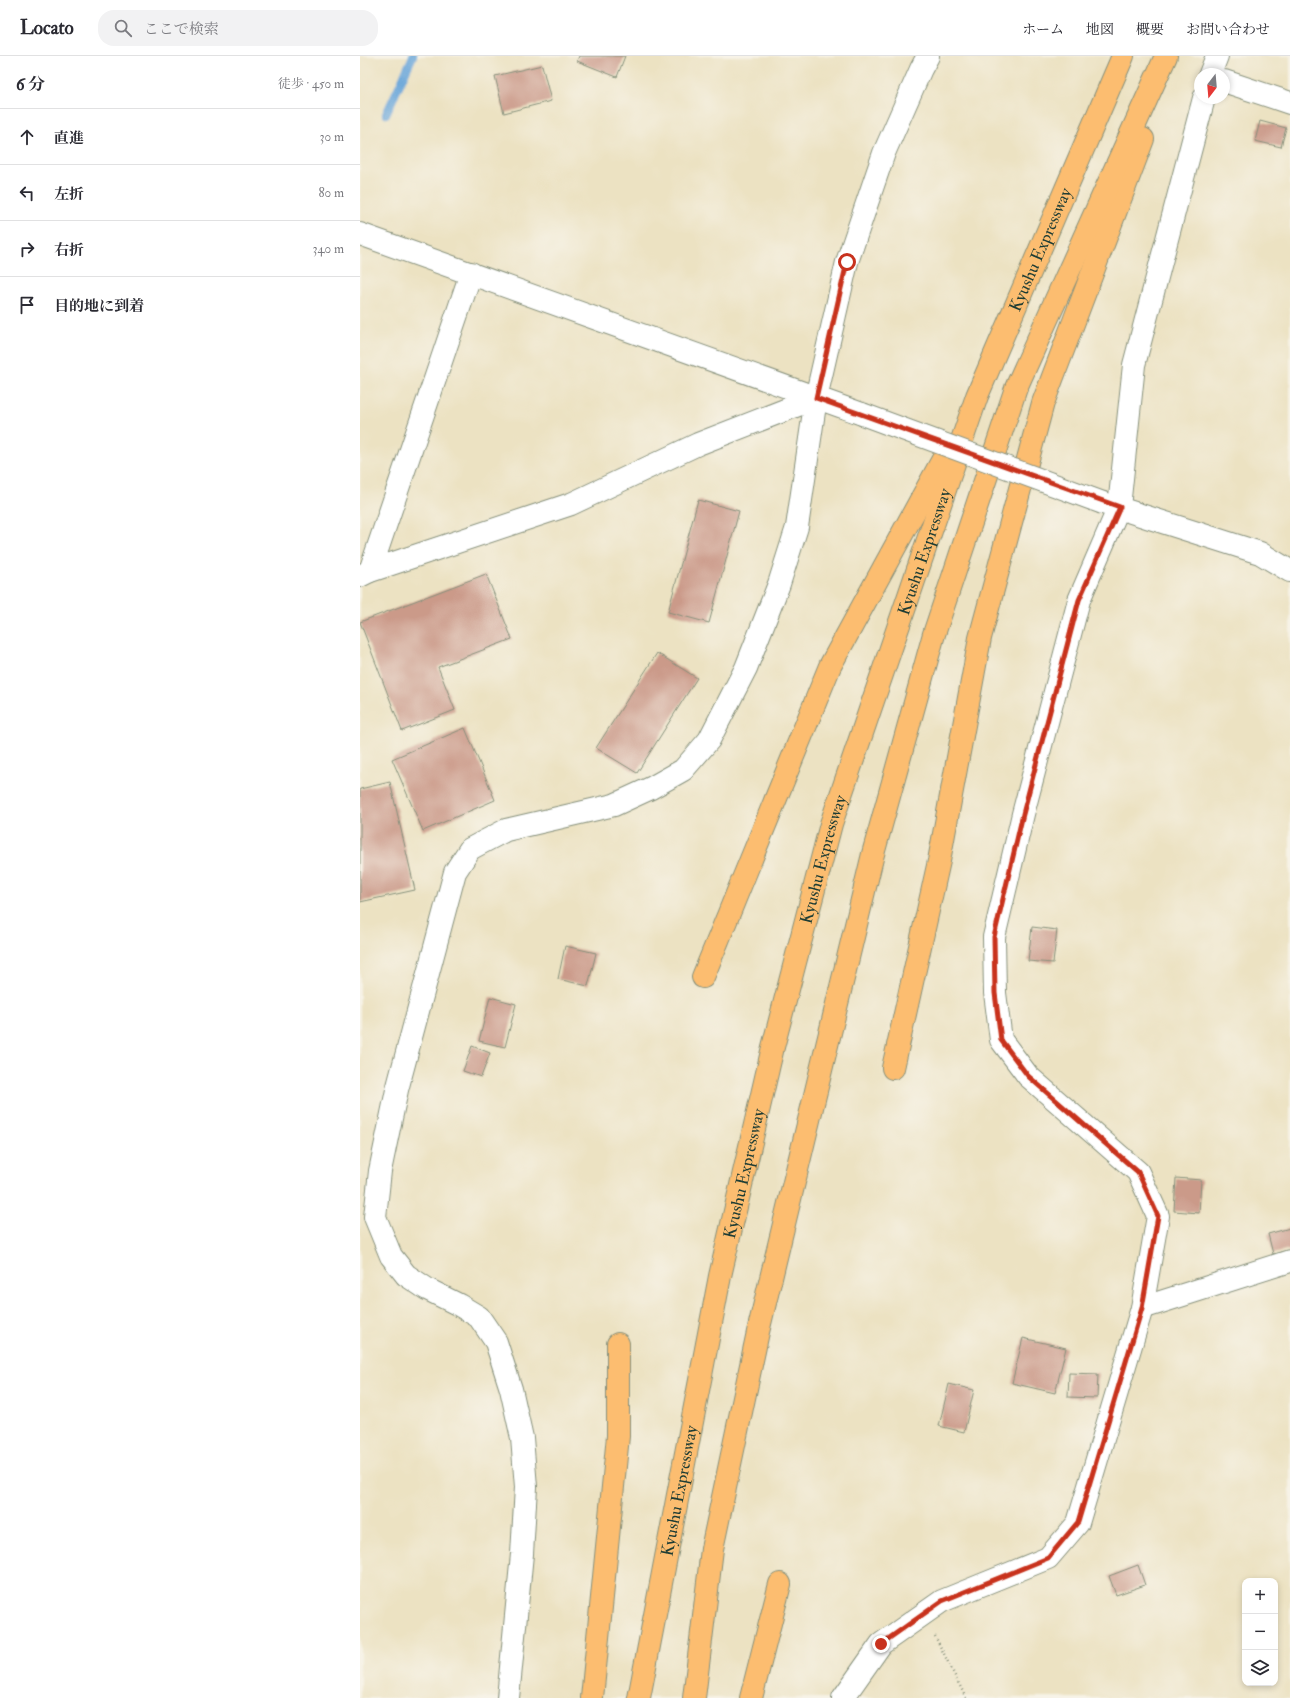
<!DOCTYPE html>
<html lang="ja">
<head>
<meta charset="utf-8">
<style>
  body { margin:0; font-family:"IM FELL Double Pica","Noto Serif JP",serif; background:#f2f2f3; color:#2b2b33 }
  .controls { position:absolute; right:12px; bottom:12px; display:grid; overflow:hidden; border-radius:8px; box-shadow:0 2px 6px #0003 }
  .controls button { width:36px; height:36px; display:grid; place-items:center; padding:0; border:0; border-bottom:1px solid #e1e1e2; background:#fff; color:#2b2b33; font:20px sans-serif }
  .compass { position:absolute; left:834px; top:12px; width:36px; height:36px; border-radius:50%; background:#fff; box-shadow:0 2px 6px #0003; rotate:196deg }
  .stop { position:absolute; width:12px; height:12px; margin:-9px; border:3px solid #c8321e; border-radius:50%; background:#fff }
  .stop.end { background:#c8321e; border-color:#fff; box-shadow:0 1px 4px #0008 }
  .list { margin:0; padding:0; list-style:none }
  h2 { display:flex; justify-content:space-between; align-items:center; height:52px; margin:0; padding:0 16px; font-size:17px }
  h2 small { font-size:13px; font-weight:400; color:#7c7c81 }
  .list li { display:grid; grid-template-columns:26px 1fr auto; gap:12px; align-items:center; box-sizing:border-box; height:56px; padding:0 16px; border-top:1px solid #e1e1e2 }
  .list b { display:block; font-size:15px; white-space:nowrap }
  .list em { font-size:13px; font-style:normal; color:#7c7c81 }
  .icon { flex:none; width:22px; height:22px; fill:none; stroke:currentColor; stroke-width:2; stroke-linecap:round; stroke-linejoin:round }
  .map { position:relative; flex:none; width:930px; height:1642px; overflow:hidden }
  header { display:flex; align-items:center; gap:24px; box-sizing:border-box; height:56px; padding:0 20px; background:#fff; border-bottom:1px solid #e1e1e2 }
  header strong { font-size:19px }
  nav { display:flex; gap:22px; margin-inline-start:auto; font-size:14px }
  .search { width:280px; height:36px; background:#f2f2f3; display:flex; align-items:center; gap:10px; box-sizing:border-box; padding:0 14px; border-radius:16px; color:#7c7c81; font-size:15px }
  main { display:flex }
  aside { flex:1; background:#fff }
  .map>svg:first-child { display:block }
  .lines { fill:none; stroke-linecap:round; stroke-linejoin:round }
  .stream { stroke:#67a5d9; stroke-width:8 }
  .building { fill:#cb9a89 }
  .minor-casing { stroke:#86907b; stroke-width:24 }
  .tertiary-casing { stroke:#86907b; stroke-width:24 }
  .motorway-casing { stroke:#86907b; stroke-width:24 }
  .path { stroke:#86907b; stroke-width:2.5; stroke-dasharray:1 3; stroke-linecap:butt }
  .minor { stroke:#fff; stroke-width:22 }
  .tertiary { stroke:#fff; stroke-width:22 }
  .motorway { stroke:#fcbd6f; stroke-width:22 }
  .tertiary-bridge-casing { stroke:#86907b; stroke-width:24; stroke-linecap:butt }
  .tertiary-bridge { stroke:#fff; stroke-width:22 }
  .route { stroke:#c8321e; stroke-width:5 }
  .labels { text-anchor:middle; dominant-baseline:central; stroke-width:3; stroke-linejoin:round; paint-order:stroke }
  .street-label { font-size:17px; fill:#1f3d34; stroke:#f7f3e8 }
</style>
</head>
<body>
<header>
<strong>Locato</strong>
<div class="search"><svg class="icon" aria-label="search" viewBox="0 0 24 24"><circle cx="10" cy="10" r="6"/><path d="M15 15l6 6"/></svg>ここで検索</div>
<nav><a>ホーム</a><a>地図</a><a>概要</a><a>お問い合わせ</a></nav>
</header>
<main>
<aside>
<h2>6 分<small>徒歩 · 450 m</small></h2>
<ul class="list">
<li><svg class="icon" aria-label="ahead" viewBox="0 0 24 24"><path d="M12 20V5M6 11l6-6 6 6"/></svg><div><b>直進</b></div><em>30 m</em></li>
<li><svg class="icon" aria-label="left" viewBox="0 0 24 24"><path d="M17 20v-9H6M10 6l-5 5 5 5"/></svg><div><b>左折</b></div><em>80 m</em></li>
<li><svg class="icon" aria-label="right" viewBox="0 0 24 24"><path d="M7 20v-9h11M14 6l5 5-5 5"/></svg><div><b>右折</b></div><em>340 m</em></li>
<li><svg class="icon" aria-label="arrive" viewBox="0 0 24 24"><path d="M6 21V4h12l-3 4 3 4H6"/></svg><div><b>目的地に到着</b></div></li>
</ul>
</aside>
<div class="map">
<svg width="930" height="1642" viewBox="0 0 930 1642">
  <rect width="100%" height="100%" fill="#f7f3e8"/>
  <filter id="ink" filterUnits="userSpaceOnUse"><feTurbulence type="fractalNoise" baseFrequency=".025" numOctaves="2"/><feDisplacementMap in="SourceGraphic" scale="8" xChannelSelector="R" yChannelSelector="G"/><feConvolveMatrix kernelMatrix="1 2 1 2 8 2 1 2 1" color-interpolation-filters="sRGB"/></filter>
  <filter id="wash" filterUnits="userSpaceOnUse"><feTurbulence type="fractalNoise" baseFrequency=".012" numOctaves="4" result="noise"/><feDisplacementMap in="SourceGraphic" scale="16" xChannelSelector="R" yChannelSelector="G"/><feGaussianBlur stdDeviation="0.9" result="paint"/><feColorMatrix in="noise" values="0 0 0 0 0 0 0 0 0 0 0 0 0 0 0 0 0 1.4 0 .05"/><feComposite in="paint" operator="in"/></filter>
  <g filter="url(#wash)">
    <rect width="100%" height="100%" fill="#ece2c2"/>
    <g class="lines">
      <!-- stream -->
      <path class="stream" d="M26,58L53,0"/>
    </g>
    <g id="blocks">
      <!-- building -->
      <g class="building">
        <path d="M219,0H265L257,21L217,5Z"/>
        <path d="M182,9L191,45L144,57L135,20Z"/>
        <path d="M900,65L926,72L921,91L895,85Z"/>
        <path d="M338,444L379,455L349,567L308,556Z"/>
        <path d="M126,518L152,583L78,611L95,654L42,675L0,566Z"/>
        <path d="M297,597L337,622L277,717L236,692Z"/>
        <path d="M105,672L135,744L63,775L32,703Z"/>
        <path d="M30,726L55,834L0,846V733Z"/>
        <path d="M672,871L697,874L693,907L668,905Z"/>
        <path d="M205,890L236,897L228,930L198,923Z"/>
        <path d="M130,941L156,948L145,991L119,985Z"/>
        <path d="M112,990L130,997L121,1021L103,1015Z"/>
        <path d="M816,1122L841,1124L839,1157L814,1155Z"/>
        <path d="M930,1172V1194L913,1198L908,1178Z"/>
        <path d="M663,1282L706,1292L695,1337L652,1327Z"/>
        <path d="M709,1317L738,1318L737,1342L708,1341Z"/>
        <path d="M589,1328L614,1334L604,1376L579,1370Z"/>
        <path d="M778,1509L785,1529L756,1539L749,1520Z"/>
      </g>
    </g>
  </g>
  <g filter="url(#ink)">
    <use href="#blocks" fill-opacity="0" stroke="#86907b" stroke-width="1"/>
    <g class="lines">
      <!-- minor casing -->
      <g class="minor-casing">
        <g id="minor">
          <path d="M850,18L857,0"/>
          <path d="M864,25L930,47"/>
          <path d="M10,515L111,217"/>
          <path d="M0,520L10,515L211,448L338,388L456,342"/>
          <path d="M782,1252L930,1205"/>
          <path d="M483,1642L521,1588L582,1545L688,1502L718,1467L782,1252L798,1160L778,1116L668,1020L641,984L635,937L634,881L663,758L719,544L759,451L774,309L844,42"/>
        </g>
      </g>
      <!-- tertiary casing -->
      <g class="tertiary-casing">
        <g id="tertiary">
          <path d="M0,178L502,358"/>
          <path d="M743,447L900,497L930,515"/>
          <path d="M148,1642L162,1498L166,1431L162,1382L151,1333L136,1286L119,1261L99,1249L67,1233L46,1219L31,1200L15,1161L20,1115L37,1034L95,816L110,793L146,774L254,749L291,732L323,714L349,684L386,612L419,528L437,471L456,342L487,206L524,97L561,13L568,0"/>
        </g>
      </g>
      <!-- motorway casing -->
      <g class="motorway-casing">
        <g id="motorway">
          <path d="M343,921L470,610L588,394"/>
          <path d="M533,1012L579,805L620,582L683,347L783,83"/>
          <path d="M232,1642L258,1380V1288"/>
          <path id="s1" d="M279,1642L360,1220L413,991L471,768L617,340L763,0"/>
          <path d="M334,1642L352,1493L398,1276L513,798L574,578L656,332L806,0"/>
          <path d="M391,1642L420,1528"/>
        </g>
      </g>
      <!-- path -->
      <path class="path" d="M575,1580L606,1642"/>
      <!-- minor -->
      <use href="#minor" class="minor"/>
      <!-- tertiary -->
      <use href="#tertiary" class="tertiary"/>
      <!-- motorway -->
      <use href="#motorway" class="motorway"/>
      <!-- tertiary-bridge casing -->
      <g class="tertiary-bridge-casing">
        <path id="tertiary-bridge" d="M502,358L743,447"/>
      </g>
      <!-- tertiary-bridge -->
      <use href="#tertiary-bridge" class="tertiary-bridge"/>
    </g>
  </g>
  <g class="lines" filter="url(#ink)">
    <!-- route -->
    <path class="route" d="M487,206L456,342L760,451L719,544L663,758L634,881L635,937L641,984L668,1020L778,1116L798,1160L782,1252L718,1466L688,1502L582,1545L521,1588"/>
  </g>
  <g class="labels">
    <!-- street labels -->
    <g class="street-label">
      <text stroke="none"><textPath href="#s1" startOffset="1507">Kyushu Expressway</textPath></text>
      <text stroke="none"><textPath href="#s1" startOffset="1183">Kyushu Expressway</textPath></text>
      <text stroke="none"><textPath href="#s1" startOffset="859">Kyushu Expressway</textPath></text>
      <text stroke="none"><textPath href="#s1" startOffset="535">Kyushu Expressway</textPath></text>
      <text stroke="none"><textPath href="#s1" startOffset="211">Kyushu Expressway</textPath></text>
    </g>
  </g>
</svg>
<div class="controls">
<button>+</button>
<button>−</button>
<button><svg class="icon" aria-label="layers" viewBox="0 0 24 24"><path d="M12 4l9 5-9 5-9-5zM3 14l9 5 9-5"/></svg></button>
</div>
<svg class="compass" viewBox="-18 -18 36 36"><path d="M0-13l5 13h-10z" fill="#e53935"/><path d="M0 13l5-13h-10z" fill="#7c7c81"/></svg>
<div class="stop" style="left:487px;top:206px"></div>
<div class="stop end" style="left:521px;top:1588px"></div>
</div>
</main>
</body>
</html>
